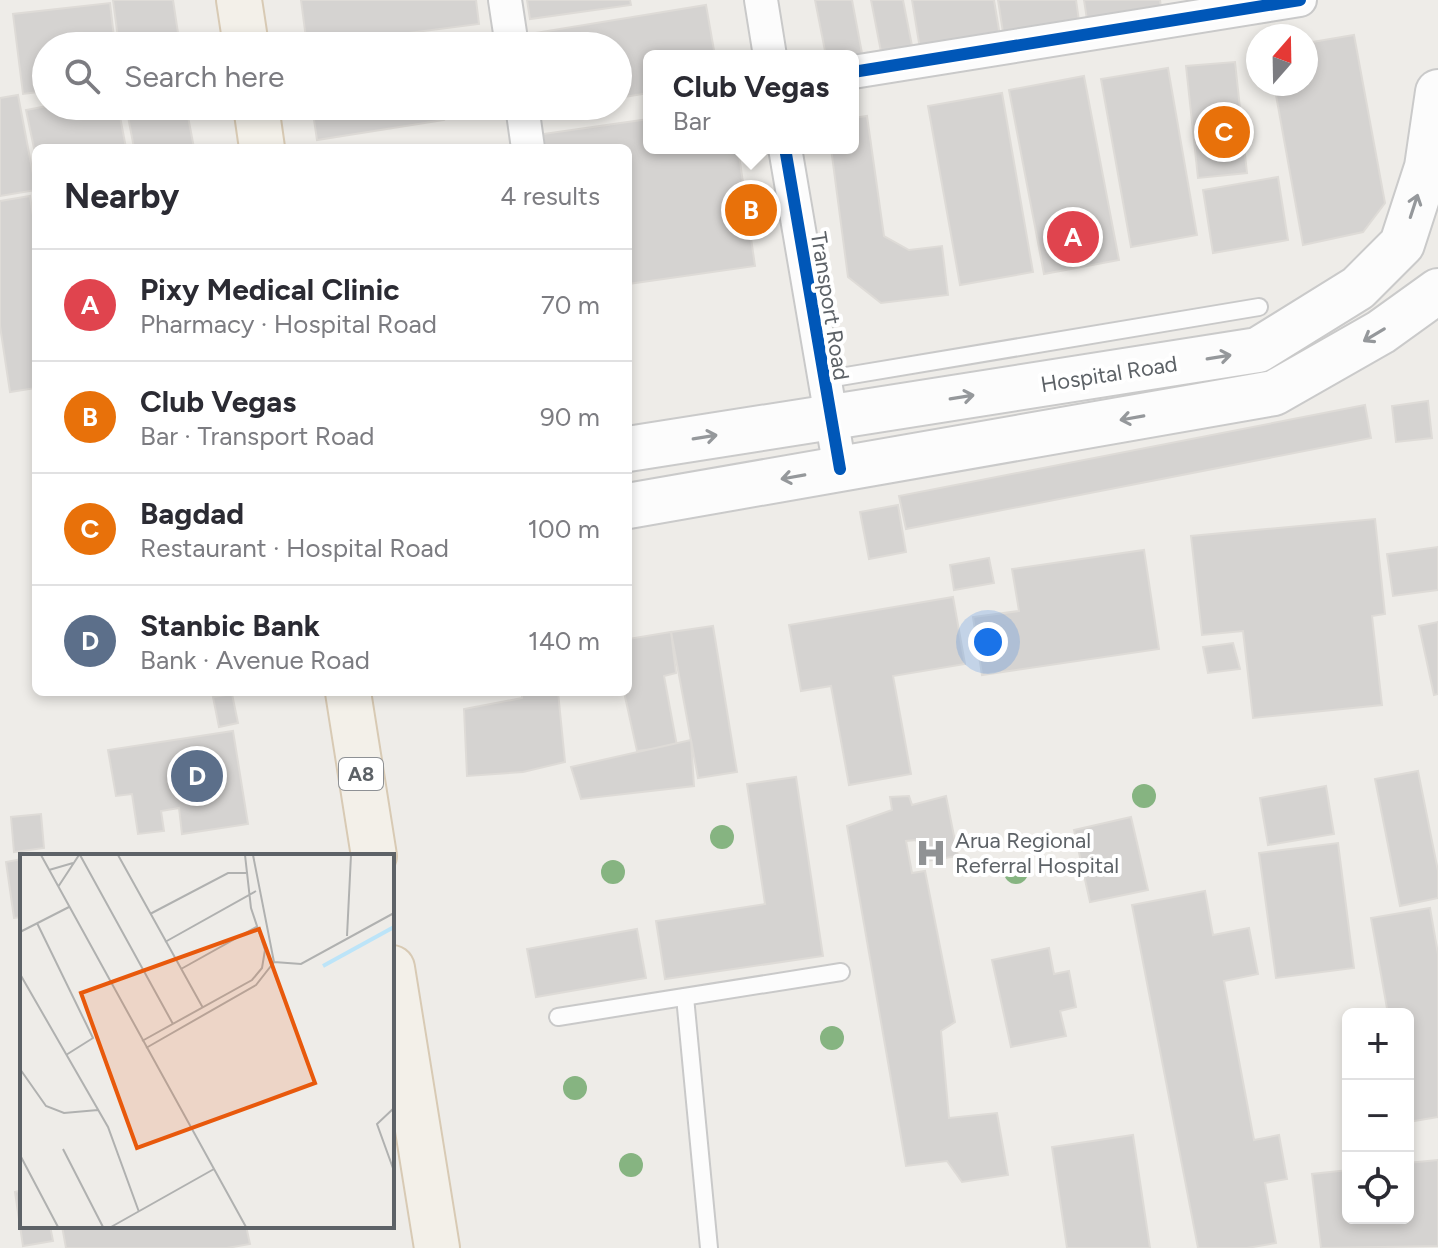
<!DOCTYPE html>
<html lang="en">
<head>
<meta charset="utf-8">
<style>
  body { margin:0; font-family:Figtree,sans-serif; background:#f2f2f3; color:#2b2b33 }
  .controls { position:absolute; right:24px; bottom:24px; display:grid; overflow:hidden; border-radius:12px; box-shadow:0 4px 12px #0003 }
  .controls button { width:72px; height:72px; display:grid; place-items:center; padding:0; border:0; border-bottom:2px solid #e1e1e2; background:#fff; color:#2b2b33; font:40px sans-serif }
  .compass { position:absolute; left:1246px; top:24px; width:72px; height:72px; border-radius:50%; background:#fff; box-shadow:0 4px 12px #0003; rotate:20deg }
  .you { position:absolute; left:988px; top:642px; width:28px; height:28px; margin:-20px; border:6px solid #fff; border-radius:50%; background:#1a73e8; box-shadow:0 0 0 12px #1a73e833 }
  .badge { display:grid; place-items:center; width:52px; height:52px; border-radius:50%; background:#7c3aed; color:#fff; font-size:26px; font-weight:700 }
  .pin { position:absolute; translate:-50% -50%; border:4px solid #fff; box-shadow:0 2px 8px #0006 }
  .popup { position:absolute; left:643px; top:50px; width:216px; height:104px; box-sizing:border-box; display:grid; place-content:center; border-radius:12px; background:#fff; filter:drop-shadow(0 2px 6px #0005); font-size:26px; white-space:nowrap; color:#7c7c81 }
  .popup b { font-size:30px; color:#2b2b33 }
  .popup::after { content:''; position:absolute; left:50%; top:100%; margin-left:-16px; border:16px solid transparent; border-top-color:#fff }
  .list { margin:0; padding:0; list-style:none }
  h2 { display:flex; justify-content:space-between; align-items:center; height:104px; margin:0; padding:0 32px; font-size:34px }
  h2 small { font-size:26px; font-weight:400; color:#7c7c81 }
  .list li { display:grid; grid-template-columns:52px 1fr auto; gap:24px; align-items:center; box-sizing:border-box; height:112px; padding:0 32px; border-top:2px solid #e1e1e2 }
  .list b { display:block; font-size:30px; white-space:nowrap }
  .list p { margin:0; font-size:26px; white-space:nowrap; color:#7c7c81 }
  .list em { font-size:26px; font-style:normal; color:#7c7c81 }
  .icon { flex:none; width:44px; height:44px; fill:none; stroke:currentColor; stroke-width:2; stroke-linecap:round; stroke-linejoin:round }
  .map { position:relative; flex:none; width:1438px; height:1248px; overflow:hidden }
  .search { position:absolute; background:#fff; box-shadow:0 4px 12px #0003; left:32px; top:32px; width:600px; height:88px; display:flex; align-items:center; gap:20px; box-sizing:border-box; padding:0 28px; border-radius:44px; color:#7c7c81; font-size:30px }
  .panel { position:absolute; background:#fff; box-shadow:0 4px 12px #0003; left:32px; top:144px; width:600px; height:552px; border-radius:12px }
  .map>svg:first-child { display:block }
  .building { fill:#d5d3d1; stroke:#dedbd7; stroke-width:2 }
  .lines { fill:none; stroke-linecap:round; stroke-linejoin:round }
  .service-casing { stroke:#c9c9c9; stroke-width:20 }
  .minor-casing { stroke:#c9c9c9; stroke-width:36 }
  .secondary-casing { stroke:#cacaca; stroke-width:48 }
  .primary-casing { stroke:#d8cab4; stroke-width:48 }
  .service { stroke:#fcfcfc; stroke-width:16 }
  .minor { stroke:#fcfcfc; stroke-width:32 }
  .secondary { stroke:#fcfcfc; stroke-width:44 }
  .primary { stroke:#f3f0e9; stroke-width:44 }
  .cycleway-casing { stroke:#fff; stroke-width:17 }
  .cycleway { stroke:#0057b8; stroke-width:12 }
  .tree { fill:#86b481 }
  .oneway { stroke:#95989b }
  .labels { text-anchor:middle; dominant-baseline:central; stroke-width:8; stroke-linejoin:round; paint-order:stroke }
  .shield { fill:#fff; stroke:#8e9195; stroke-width:2 }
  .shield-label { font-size:20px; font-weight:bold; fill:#5d6267 }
  .street-label { font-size:22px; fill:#5d6267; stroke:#fff }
  .poi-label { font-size:22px; fill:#5d6267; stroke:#fff; text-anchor:start }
  .inset-river { fill:none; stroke:#bce4f8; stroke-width:4 }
  .inset-road { fill:none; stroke:#b0b1b0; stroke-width:2 }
  .view { fill:#e8590c; fill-opacity:0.15; stroke:#e8590c; stroke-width:4 }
  .inset-edge { fill:none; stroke:#5d6267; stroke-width:4 }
</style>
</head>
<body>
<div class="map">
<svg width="1438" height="1248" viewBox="0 0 1438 1248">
  <rect width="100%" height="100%" fill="#eeece8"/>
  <!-- building -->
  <g class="building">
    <path d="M113,0H173L180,46H119Z"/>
    <path d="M301,0H476L479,24L307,46Z"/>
    <path d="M527,0H630L631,5L530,19Z"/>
    <path d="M815,0H852L864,64L853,56H826Z"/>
    <path d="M871,0H903L914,56L883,62Z"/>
    <path d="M912,0H994L1001,42L921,55Z"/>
    <path d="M998,0H1076L1080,28L1004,39Z"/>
    <path d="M1084,0H1160L1162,14L1088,26Z"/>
    <path d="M110,3L115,46H46V91L23,94L13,14Z"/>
    <path d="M706,5L715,56H649V93L618,98V46H531L529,34Z"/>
    <path d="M1354,35L1385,203L1363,232L1303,245L1274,84H1306V43Z"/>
    <path d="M1235,62L1247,173L1198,178L1186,66Z"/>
    <path d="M1168,68L1197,235L1131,247L1101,79Z"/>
    <path d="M1084,76L1119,260L1044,274L1009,90Z"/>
    <path d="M1002,93L1033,272L960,285L928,106Z"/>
    <path d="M18,95L36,190L0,196V98Z"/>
    <path d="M47,106H118L126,148H36V158L26,110Z"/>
    <path d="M126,106H186L194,148H134Z"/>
    <path d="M312,106H441L444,120L317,140Z"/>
    <path d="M867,116L884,236L909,250L942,246L948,295L881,303L848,277L831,148H853V118Z"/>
    <path d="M649,119V148H738L755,266L628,284V148H545L543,134Z"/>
    <path d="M1278,177L1288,240L1213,253L1203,190Z"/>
    <path d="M30,196L36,235V388L10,392L0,326V201Z"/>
    <path d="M1428,401L1432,438L1396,442L1392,406Z"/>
    <path d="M1365,405L1371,438L906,529L899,496Z"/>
    <path d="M898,505L906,552L869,559L860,512Z"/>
    <path d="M1375,519L1385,614L1372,616L1382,705L1253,718L1243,631L1202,635L1191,536Z"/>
    <path d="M1438,547V590L1393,596L1387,554Z"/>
    <path d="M1144,550L1159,649L982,675L973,617L1019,611L1012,569Z"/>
    <path d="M989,558L994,583L954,590L950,565Z"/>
    <path d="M953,597L965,664L893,676L911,774L849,785L831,686L801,691L789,625Z"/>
    <path d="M1438,622V694L1434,695L1419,626Z"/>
    <path d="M713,626L737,772L698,778L671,632Z"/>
    <path d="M671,632L676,673L664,676L677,746L637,751L624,692H628V639Z"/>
    <path d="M1233,643L1240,669L1208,673L1203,647Z"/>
    <path d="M522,692H558L565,762L523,772L467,776L464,709L522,698Z"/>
    <path d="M232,694L238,723L219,727L213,697Z"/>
    <path d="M233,731L248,824L182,834L179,808L161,811L164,831L138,834L132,794L116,796L108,750Z"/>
    <path d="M691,740L694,786L581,799L571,767Z"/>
    <path d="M1418,771L1438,871V898L1400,906L1375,779Z"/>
    <path d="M796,777L823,956L665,979L656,921L765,904L747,784Z"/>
    <path d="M1326,786L1334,834L1268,845L1260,798Z"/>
    <path d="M909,796L912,805L946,796L958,856L927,861L916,840L906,841L912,873L925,871L955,1022L941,1031L949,1118L997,1113L1008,1175L962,1182L947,1161L906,1166L847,826L892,810L890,797Z"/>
    <path d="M41,814L44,848L14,852L11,817Z"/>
    <path d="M1131,817L1148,890L1090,902L1074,830Z"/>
    <path d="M1338,843L1354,968L1276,978L1259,853Z"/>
    <path d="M22,859V917L14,918L6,862Z"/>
    <path d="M1205,891L1213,935L1249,928L1258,974L1224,981L1254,1140L1279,1135L1287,1179L1265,1183L1276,1243L1247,1248H1198L1132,905Z"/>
    <path d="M1430,908L1438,954V1117L1408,1122V1014H1388L1371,918Z"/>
    <path d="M637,929L646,978L536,997L527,949Z"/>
    <path d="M1049,948L1054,974L1069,971L1076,1007L1060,1011L1066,1036L1011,1047L992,960Z"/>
    <path d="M1133,1135L1150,1248H1067L1052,1147Z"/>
    <path d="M1438,1160V1246L1321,1248L1312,1174L1348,1170V1218H1408V1163Z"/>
    <path d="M22,1190V1226H50L53,1241L23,1246L15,1192Z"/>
    <path d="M62,1226H246L250,1244L227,1248H66Z"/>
  </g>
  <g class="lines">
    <!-- service casing -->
    <g class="service-casing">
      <g id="service">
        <path d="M822,380L1259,307"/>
        <path d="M685,997L709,1248"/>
        <path d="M558,1017L841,972"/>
      </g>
    </g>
    <!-- minor casing -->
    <g class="minor-casing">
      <g id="minor">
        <path d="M505,0L512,46"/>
        <path d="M761,0L770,56"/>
        <path d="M853,72L1300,0"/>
        <path d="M522,106L528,148"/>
        <path d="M785,148L840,469"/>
      </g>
    </g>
    <!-- secondary casing -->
    <g class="secondary-casing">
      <g id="secondary">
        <path d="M628,449L1258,350L1358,288L1402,244L1427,167L1438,92"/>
        <path d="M628,506L1274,393L1381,332L1438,291"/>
      </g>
    </g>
    <!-- primary casing -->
    <g class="primary-casing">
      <g id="primary">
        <path d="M239,0L246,46"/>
        <path d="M256,106L262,148"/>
        <path d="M348,692L374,856"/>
        <path d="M392,968L437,1248"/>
      </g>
    </g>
    <!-- service -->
    <use href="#service" class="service"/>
    <!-- minor -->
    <use href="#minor" class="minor"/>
    <!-- secondary -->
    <use href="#secondary" class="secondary"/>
    <!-- primary -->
    <use href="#primary" class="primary"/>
    <!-- cycleway casing -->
    <g class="cycleway-casing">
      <g id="cycleway">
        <path d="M853,72L1300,0"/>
        <path d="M785,148L840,469"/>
      </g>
    </g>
    <!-- cycleway -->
    <use href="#cycleway" class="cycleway"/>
  </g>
  <!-- trees -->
  <g class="tree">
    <circle cx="1144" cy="796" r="12"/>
    <circle cx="722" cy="837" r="12"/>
    <circle cx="613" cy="872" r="12"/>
    <circle cx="1016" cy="872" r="12"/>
    <circle cx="832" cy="1038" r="12"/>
    <circle cx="575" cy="1088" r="12"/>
    <circle cx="631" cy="1165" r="12"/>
  </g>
  <!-- one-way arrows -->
  <defs><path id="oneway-shaft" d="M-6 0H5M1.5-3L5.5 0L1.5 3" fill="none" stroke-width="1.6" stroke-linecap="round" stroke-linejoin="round" transform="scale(2)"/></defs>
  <g class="oneway">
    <use href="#oneway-shaft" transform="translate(1414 206) rotate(-72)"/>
    <use href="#oneway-shaft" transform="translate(1374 335) rotate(149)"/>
    <use href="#oneway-shaft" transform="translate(1219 357) rotate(-9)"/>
    <use href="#oneway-shaft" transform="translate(962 397) rotate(-9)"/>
    <use href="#oneway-shaft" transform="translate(1132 418) rotate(170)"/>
    <use href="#oneway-shaft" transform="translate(705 437) rotate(-9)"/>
    <use href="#oneway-shaft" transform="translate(793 477) rotate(170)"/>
  </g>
  <!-- icons -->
  <defs>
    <g id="hospital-bare" transform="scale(2.4)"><path d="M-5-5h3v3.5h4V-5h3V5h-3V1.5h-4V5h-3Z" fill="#909294" stroke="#fff" stroke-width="2.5" paint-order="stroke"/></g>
  </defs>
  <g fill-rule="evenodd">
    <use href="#hospital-bare" x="931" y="853"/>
  </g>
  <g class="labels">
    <!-- shield labels -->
    <rect class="shield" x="339" y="758" width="44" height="32" rx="6"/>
    <g class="shield-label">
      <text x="361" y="774">A8</text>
    </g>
    <!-- street labels -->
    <g class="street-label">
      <text transform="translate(830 306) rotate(81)">Transport Road</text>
      <text transform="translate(1109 374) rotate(-9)">Hospital Road</text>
    </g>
    <!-- poi labels -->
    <g class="poi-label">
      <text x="955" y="840">Arua Regional<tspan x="955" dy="25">Referral Hospital</tspan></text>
    </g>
  </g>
  <!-- overview -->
  <g transform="translate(20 854)">
    <rect width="374" height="374" fill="#eeece8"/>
    <path class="inset-river" d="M303,112L374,73"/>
    <path class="inset-road" d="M21,1L226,373M60,1L153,170M98,1L183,154M29,16L53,9M38,33L59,1M130,60L208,19H226M17,69L73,184L46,201M0,78L49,53M327,82L331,1M145,88L236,37M254,108L281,110L374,59M161,115L238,72M0,120L88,273L119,358M122,187L232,126L242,114L245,96L231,54L225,1M126,194L236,131L254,108L233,1M0,215L26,252L44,259L78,256M374,254L357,270L374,317M43,295L83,373M0,301L38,373M91,373L194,315"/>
    <path class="view" d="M239,75L295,229L117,294L61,139Z"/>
    <rect width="374" height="374" class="inset-edge"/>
  </g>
</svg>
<div class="controls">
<button>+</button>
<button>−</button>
<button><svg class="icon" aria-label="locate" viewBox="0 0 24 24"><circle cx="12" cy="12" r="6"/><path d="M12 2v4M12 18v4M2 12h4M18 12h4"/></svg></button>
</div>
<svg class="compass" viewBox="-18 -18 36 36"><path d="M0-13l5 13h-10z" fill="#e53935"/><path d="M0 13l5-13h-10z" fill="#7c7c81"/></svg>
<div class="you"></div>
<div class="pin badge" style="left:1073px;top:237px;background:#e0444e">A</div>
<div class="pin badge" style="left:751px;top:210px;background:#e8710a">B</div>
<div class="popup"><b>Club Vegas</b>Bar</div>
<div class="pin badge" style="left:1224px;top:132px;background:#e8710a">C</div>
<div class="pin badge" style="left:197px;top:776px;background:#5c6f8a">D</div>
<div class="search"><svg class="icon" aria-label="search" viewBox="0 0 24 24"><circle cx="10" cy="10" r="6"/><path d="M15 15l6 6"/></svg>Search here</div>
<section class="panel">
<h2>Nearby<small>4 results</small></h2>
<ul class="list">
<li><span class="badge" style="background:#e0444e">A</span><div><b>Pixy Medical Clinic</b><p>Pharmacy · Hospital Road</p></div><em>70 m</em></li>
<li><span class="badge" style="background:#e8710a">B</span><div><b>Club Vegas</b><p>Bar · Transport Road</p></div><em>90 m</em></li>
<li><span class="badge" style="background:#e8710a">C</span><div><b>Bagdad</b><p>Restaurant · Hospital Road</p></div><em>100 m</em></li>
<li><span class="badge" style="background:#5c6f8a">D</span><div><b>Stanbic Bank</b><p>Bank · Avenue Road</p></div><em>140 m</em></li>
</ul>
</section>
</div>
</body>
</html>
